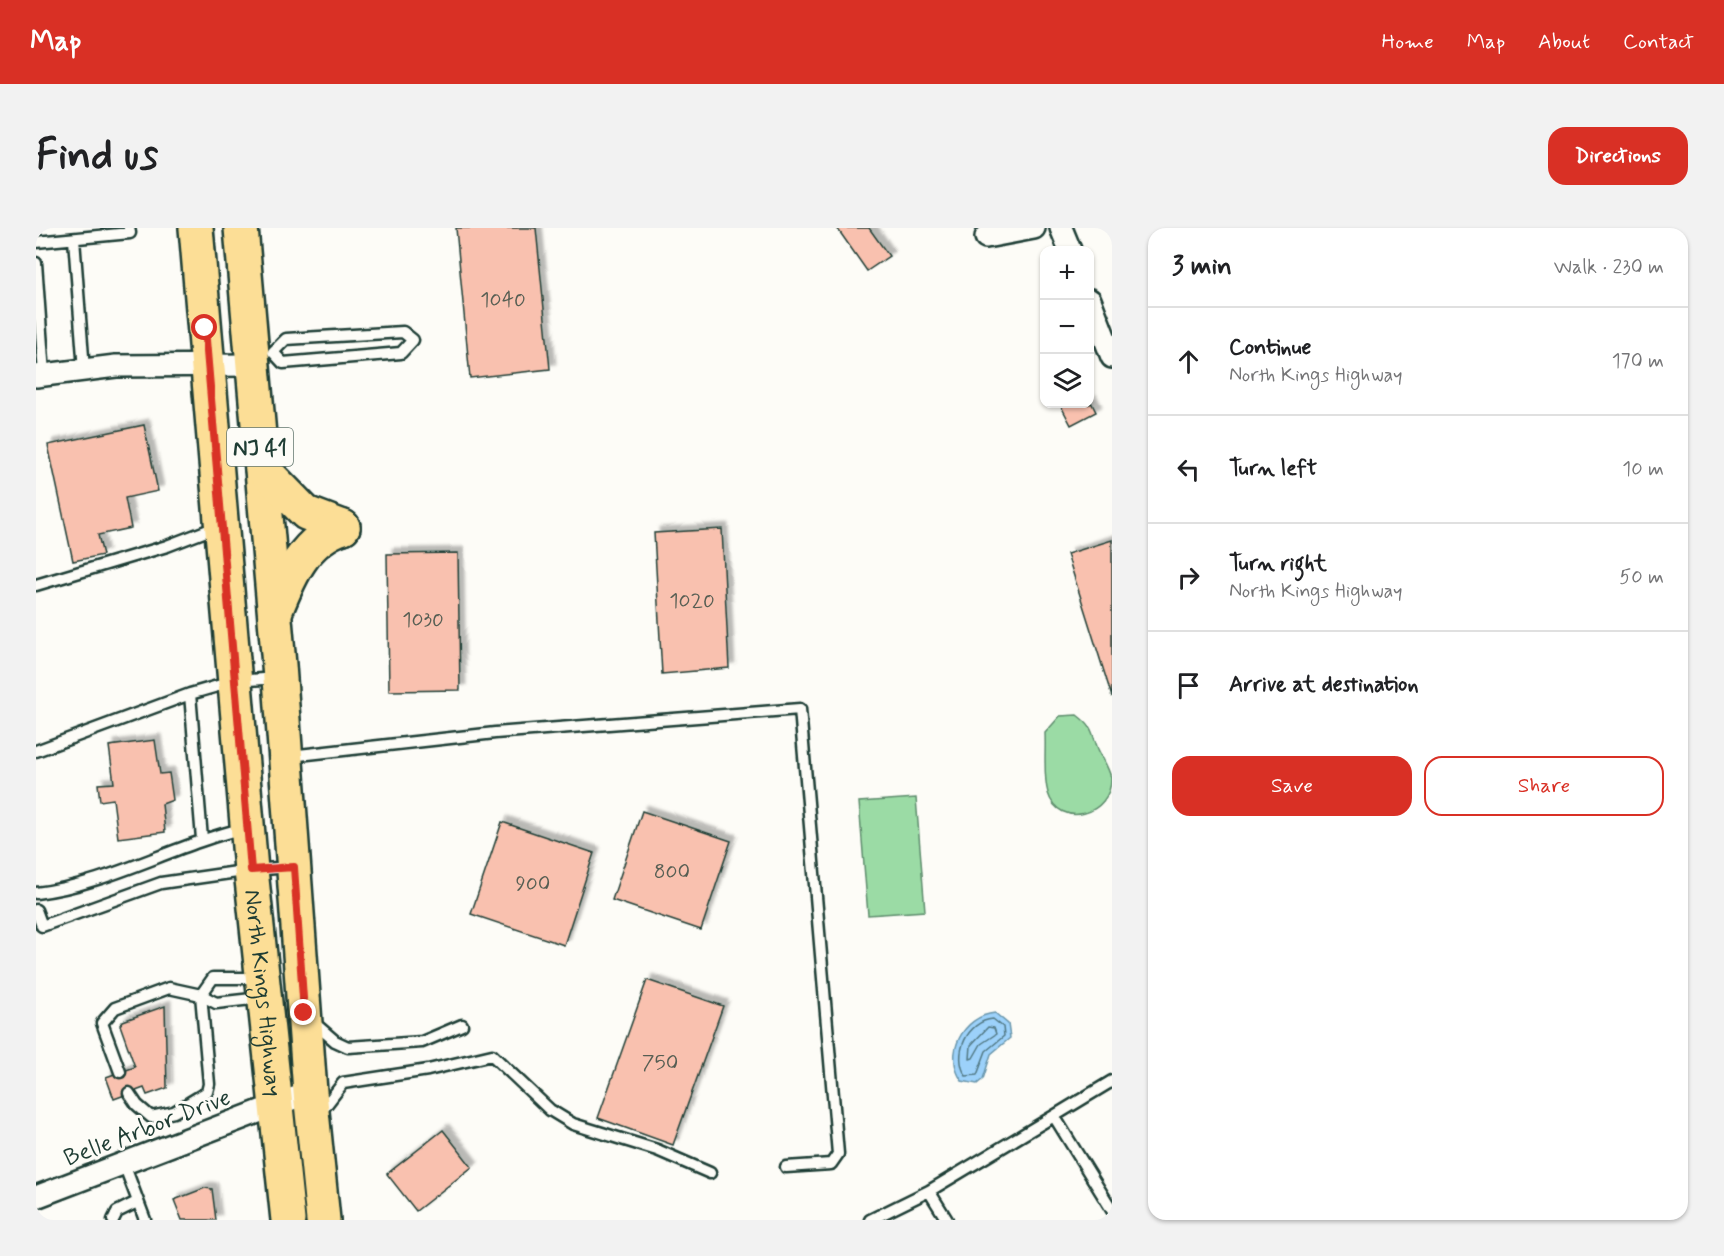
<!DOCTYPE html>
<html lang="en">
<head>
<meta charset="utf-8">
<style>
  :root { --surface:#fff; --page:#f2f2f2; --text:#202124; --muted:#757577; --line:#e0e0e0; --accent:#d93025 }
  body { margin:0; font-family:Mynerve,sans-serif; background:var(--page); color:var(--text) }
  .controls { position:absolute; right:18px; top:18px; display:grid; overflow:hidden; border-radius:12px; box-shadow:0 2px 4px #0004 }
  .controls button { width:54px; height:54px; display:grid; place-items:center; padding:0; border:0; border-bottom:2px solid var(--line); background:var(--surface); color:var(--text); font:30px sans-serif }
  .stop { position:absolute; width:18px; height:18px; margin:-14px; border:4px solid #d93025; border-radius:50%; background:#fff }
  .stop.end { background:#d93025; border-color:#fff; box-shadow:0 2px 6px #0008 }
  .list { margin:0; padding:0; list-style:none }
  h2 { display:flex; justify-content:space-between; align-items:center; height:78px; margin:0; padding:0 24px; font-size:26px }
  h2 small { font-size:20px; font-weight:400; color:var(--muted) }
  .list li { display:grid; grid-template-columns:39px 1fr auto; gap:18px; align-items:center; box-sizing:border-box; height:108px; padding:0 24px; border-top:2px solid var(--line) }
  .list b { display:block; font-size:22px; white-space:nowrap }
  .list p { margin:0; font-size:20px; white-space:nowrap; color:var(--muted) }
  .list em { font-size:20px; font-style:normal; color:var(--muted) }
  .actions { display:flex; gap:12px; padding:18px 24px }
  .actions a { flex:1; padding:14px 0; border:2px solid var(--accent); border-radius:18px; text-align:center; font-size:21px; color:var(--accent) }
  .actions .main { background:var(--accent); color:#fff }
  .icon { flex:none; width:33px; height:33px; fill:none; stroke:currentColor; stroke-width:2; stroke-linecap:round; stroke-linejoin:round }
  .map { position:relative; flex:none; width:1076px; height:992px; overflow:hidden; border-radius:18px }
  header { display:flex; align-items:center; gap:36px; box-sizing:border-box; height:84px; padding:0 30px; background:var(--accent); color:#fff }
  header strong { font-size:28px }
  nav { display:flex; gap:33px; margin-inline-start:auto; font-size:21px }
  .intro { display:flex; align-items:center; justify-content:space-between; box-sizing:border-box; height:144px; padding:0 36px }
  h1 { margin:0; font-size:42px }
  .button { padding:15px 27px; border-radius:18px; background:var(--accent); color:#fff; font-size:21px; font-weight:700 }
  main { display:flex; gap:36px; padding:0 36px }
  aside { flex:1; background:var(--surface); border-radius:18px; box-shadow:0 2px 4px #0004 }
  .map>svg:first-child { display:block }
  .green { fill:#9bdba5; stroke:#5d8c6c; stroke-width:1.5 }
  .water { fill:#9cd1fa; stroke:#6a96ab; stroke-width:1.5 }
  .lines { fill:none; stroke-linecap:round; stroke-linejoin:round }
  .shore { stroke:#517883; stroke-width:1.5 }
  .building { fill:#f9c1af; stroke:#1f3d34; stroke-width:1.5; filter:url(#shadow) }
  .lane-casing { stroke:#1f3d34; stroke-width:15 }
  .street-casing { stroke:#1f3d34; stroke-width:26 }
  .primary-casing { stroke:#1f3d34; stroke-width:38 }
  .lane { stroke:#fdfcf7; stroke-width:10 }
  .street { stroke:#fdfcf7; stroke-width:21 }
  .primary { stroke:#fcde96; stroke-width:33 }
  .route { stroke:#d93025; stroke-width:8 }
  .labels { text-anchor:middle; stroke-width:6; stroke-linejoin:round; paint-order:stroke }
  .number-label { font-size:21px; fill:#565e53 }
  .shield { fill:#fdfcf7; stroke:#62766e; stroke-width:1.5 }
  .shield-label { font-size:22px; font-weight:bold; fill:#1f3d34 }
  .street-label { font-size:24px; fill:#1f3d34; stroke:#fdfcf7 }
</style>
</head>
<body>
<header>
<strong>Map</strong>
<nav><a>Home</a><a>Map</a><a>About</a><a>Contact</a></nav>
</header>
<div class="intro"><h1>Find us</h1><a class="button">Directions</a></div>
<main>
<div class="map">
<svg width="1076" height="992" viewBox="0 0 1076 992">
  <defs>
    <filter id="shadow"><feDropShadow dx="5.5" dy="-5.5" stdDeviation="1.5" flood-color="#0004"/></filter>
  </defs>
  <rect width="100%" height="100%" fill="#fdfcf7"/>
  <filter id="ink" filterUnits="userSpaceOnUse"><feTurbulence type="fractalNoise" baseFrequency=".0167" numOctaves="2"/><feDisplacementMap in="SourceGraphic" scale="12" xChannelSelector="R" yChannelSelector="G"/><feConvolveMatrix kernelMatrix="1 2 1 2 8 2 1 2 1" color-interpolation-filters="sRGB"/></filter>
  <g filter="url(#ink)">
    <!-- green -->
    <path class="green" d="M1041,487C1058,500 1055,503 1062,521C1066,530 1073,540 1075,550C1076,587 1023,602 1012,565C1007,548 1010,524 1009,505L1024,488Z
      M880,570L889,683L832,687L823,574Z"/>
    <!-- water -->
    <path class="water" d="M959,785L972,796L974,810L955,826L947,851L941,856L926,853C907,826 927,788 959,785Z"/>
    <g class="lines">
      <!-- shore -->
      <path class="shore" d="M957,791L967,799L968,808L950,823L941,847L930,848C916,827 931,793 957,791Z
        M952,799L958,800L960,806L945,816L937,830L934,831L935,817Z"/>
    </g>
    <!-- building -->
    <path class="building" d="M420,0H500L514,141L434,150Z
      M801,0H833L853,28L831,43Z
      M1054,172L1060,184L1035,197L1024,176H1054Z
      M108,197L122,263L89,270L95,300L62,307L67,327L37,333L12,217Z
      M686,301L693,440L626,446L618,305Z
      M1076,312V469L1031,326Z
      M422,325L424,462L353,463L351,326Z
      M119,512L124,546L133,545L137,572L126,576L129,604L82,610L77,571L64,573L62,556L78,555L73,518Z
      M606,583L695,613L665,702L576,672Z
      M466,594L558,625L528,717L435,686Z
      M611,752L687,778L637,917L562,890Z
      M129,778L131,860L111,867L108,860L78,871L70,849L99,839L84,797L87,793Z
      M407,902L436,939L380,983L351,946Z
      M169,960L176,961L180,992H146L138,972Z"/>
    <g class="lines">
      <!-- lane casing -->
      <g class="lane-casing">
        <path id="lane" d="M38,11L48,142
          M0,14L94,5L93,0
          M0,35L8,146
          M367,104L377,112L365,125L247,135L237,124L250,111Z
          M0,357L131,318L183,298
          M154,466L166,611
          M0,523L154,466L199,453L241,450
          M254,528L459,505L764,481L802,926L795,936L750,939
          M0,665C74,656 137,617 209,600
          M0,682L6,698L125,655L215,642L255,639
          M277,794L299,813L312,819L386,814L426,797
          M84,844L66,795L79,780L133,760L165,767L180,775L225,770
          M1076,853L1018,888L1076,982
          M93,865L101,877L115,889L138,884L171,864L173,856L165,767L177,750H223
          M284,885L307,855L392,842L456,827L514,882L537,896L621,922L674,945
          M88,936L109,992
          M893,963L911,992
          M77,992L81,984L101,974
          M834,992L893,963L1018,888"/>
      </g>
      <!-- street casing -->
      <g class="street-casing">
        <path id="street" d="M1025,0L1034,22
          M950,9L998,0
          M1054,72L1076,129
          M0,148L80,138L217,137
          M0,969L274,864"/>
      </g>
      <!-- primary casing -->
      <g class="primary-casing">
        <g id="primary">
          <path id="s1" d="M160,0L215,642L252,992"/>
          <path d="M205,0L243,437L274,864L287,992"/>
          <path d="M226,240L270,285L307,299"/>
          <path d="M240,382C254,347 269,311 307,299"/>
        </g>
      </g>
      <!-- lane -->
      <use href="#lane" class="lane"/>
      <!-- street -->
      <use href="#street" class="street"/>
      <!-- primary -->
      <use href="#primary" class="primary"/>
    </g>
  </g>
  <g class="lines" filter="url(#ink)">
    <!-- route -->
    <path class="route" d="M169,100L215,642L258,639L268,785"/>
  </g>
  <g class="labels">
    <!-- number labels -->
    <g class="number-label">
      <text x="467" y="78">1040</text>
      <text x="656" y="379">1020</text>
      <text x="387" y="398">1030</text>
      <text x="636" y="650">800</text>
      <text x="497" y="662">900</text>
      <text x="624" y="841">750</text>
    </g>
    <!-- shield labels -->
    <rect class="shield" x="191" y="200" width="66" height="38" rx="4.5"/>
    <g class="shield-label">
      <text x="224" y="227">NJ 41</text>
    </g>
    <!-- street labels -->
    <g class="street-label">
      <text dy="8" stroke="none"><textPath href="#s1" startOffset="768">North Kings Highway</textPath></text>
      <text transform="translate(111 899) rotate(-21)" y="8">Belle Arbor Drive</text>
    </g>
  </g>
</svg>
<div class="controls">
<button>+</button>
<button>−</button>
<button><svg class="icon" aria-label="layers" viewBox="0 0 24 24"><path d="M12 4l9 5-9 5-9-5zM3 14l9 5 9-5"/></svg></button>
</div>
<div class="stop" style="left:169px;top:100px"></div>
<div class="stop end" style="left:268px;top:785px"></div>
</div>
<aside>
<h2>3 min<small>Walk · 230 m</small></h2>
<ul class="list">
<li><svg class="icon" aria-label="ahead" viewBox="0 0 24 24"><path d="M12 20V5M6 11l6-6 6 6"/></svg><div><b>Continue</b><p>North Kings Highway</p></div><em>170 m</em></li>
<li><svg class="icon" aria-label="left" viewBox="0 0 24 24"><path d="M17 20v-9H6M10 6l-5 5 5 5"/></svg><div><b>Turn left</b></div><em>10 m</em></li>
<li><svg class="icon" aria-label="right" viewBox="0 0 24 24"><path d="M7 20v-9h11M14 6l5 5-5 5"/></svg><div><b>Turn right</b><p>North Kings Highway</p></div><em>50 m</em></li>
<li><svg class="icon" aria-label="arrive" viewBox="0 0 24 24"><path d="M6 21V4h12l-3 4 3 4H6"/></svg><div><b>Arrive at destination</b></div></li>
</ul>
<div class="actions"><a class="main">Save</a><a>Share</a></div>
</aside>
</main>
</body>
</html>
